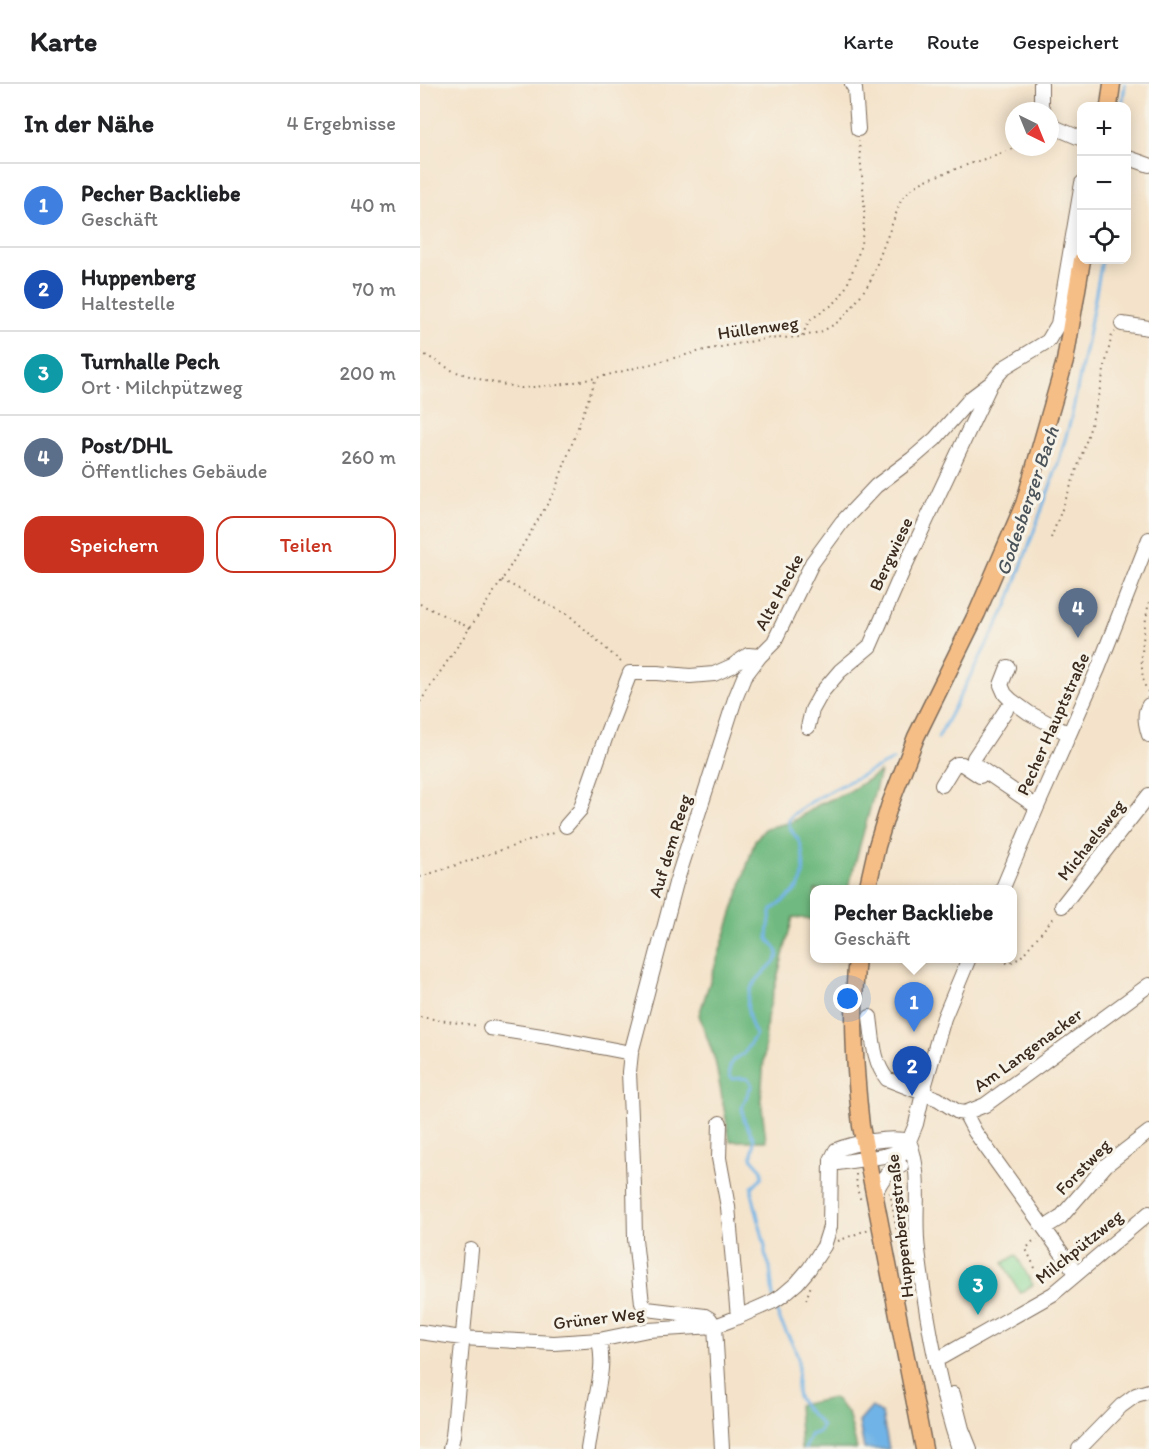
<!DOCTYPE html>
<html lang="de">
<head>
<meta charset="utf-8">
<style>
  :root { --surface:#fff; --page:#f6f6f6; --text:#202124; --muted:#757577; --line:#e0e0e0; --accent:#c8321e }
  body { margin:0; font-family:Itim,sans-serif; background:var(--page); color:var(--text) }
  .controls { position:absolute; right:18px; top:18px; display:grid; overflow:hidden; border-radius:12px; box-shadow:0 3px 15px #0003 }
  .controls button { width:54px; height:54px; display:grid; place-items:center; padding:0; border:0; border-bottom:2px solid var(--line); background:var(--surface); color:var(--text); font:30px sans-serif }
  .compass { position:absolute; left:585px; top:18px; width:54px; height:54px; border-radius:50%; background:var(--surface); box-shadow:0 3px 15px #0003; rotate:137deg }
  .you { position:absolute; left:428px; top:915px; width:21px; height:21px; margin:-15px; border:4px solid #fff; border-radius:50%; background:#1a73e8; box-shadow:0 0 0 9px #1a73e833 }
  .badge { display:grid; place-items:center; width:39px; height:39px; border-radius:50%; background:var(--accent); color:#fff; font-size:20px; font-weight:700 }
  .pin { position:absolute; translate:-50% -50px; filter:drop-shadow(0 2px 3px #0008) }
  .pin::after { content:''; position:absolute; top:32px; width:21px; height:18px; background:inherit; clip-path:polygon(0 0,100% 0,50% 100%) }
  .popup { position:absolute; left:390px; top:801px; width:207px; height:78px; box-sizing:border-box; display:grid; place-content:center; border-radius:12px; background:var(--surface); filter:drop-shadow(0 2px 4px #0005); font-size:20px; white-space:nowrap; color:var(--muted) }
  .popup b { font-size:22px; color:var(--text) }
  .popup::after { content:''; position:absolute; left:50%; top:100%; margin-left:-12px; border:12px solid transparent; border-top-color:var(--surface) }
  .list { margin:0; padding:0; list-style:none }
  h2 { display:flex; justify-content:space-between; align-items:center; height:78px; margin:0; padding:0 24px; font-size:26px }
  h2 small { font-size:20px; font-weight:400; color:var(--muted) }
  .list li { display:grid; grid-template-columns:39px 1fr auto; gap:18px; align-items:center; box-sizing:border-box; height:84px; padding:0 24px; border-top:2px solid var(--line) }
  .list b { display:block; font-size:22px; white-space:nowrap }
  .list p { margin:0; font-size:20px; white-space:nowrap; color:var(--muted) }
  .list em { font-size:20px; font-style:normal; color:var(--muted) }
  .actions { display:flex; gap:12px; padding:18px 24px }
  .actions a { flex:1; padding:14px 0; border:2px solid var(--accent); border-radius:18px; text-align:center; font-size:21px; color:var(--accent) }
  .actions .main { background:var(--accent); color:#fff }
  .icon { flex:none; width:33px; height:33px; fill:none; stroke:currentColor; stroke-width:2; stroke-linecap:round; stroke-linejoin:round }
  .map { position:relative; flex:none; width:729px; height:1365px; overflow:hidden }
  header { display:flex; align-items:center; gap:36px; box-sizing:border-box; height:84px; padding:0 30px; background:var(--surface); border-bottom:2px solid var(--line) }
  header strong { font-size:28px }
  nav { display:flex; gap:33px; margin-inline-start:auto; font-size:21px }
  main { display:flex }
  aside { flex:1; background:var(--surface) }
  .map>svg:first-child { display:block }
  .green { fill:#8ad997; stroke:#62825a; stroke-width:1.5 }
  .forest { fill:#6fb980; stroke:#55724f; stroke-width:1.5 }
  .water { fill:#70b3e6; stroke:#566e82; stroke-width:1.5 }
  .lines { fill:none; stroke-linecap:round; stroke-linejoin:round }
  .stream { stroke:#70b3e6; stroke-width:3 }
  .minor-casing { stroke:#7c6b5a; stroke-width:16 }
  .major-casing { stroke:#7c6b5a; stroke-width:19 }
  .path { stroke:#7c6b5a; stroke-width:2; stroke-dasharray:1.5 4.5; stroke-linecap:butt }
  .minor { stroke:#fff; stroke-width:14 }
  .major { stroke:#f6be87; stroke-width:16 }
  .labels { text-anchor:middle; stroke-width:6; stroke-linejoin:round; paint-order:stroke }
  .street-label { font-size:18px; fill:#3b2a1e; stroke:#f7f3e8 }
  .water-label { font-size:20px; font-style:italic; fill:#4b535a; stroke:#f7f3e8 }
</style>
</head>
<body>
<header>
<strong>Karte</strong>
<nav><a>Karte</a><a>Route</a><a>Gespeichert</a></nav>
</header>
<main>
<aside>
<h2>In der Nähe<small>4 Ergebnisse</small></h2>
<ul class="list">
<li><span class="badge" style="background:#3f7fe0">1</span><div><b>Pecher Backliebe</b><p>Geschäft</p></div><em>40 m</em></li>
<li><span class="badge" style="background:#1a4fb4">2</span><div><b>Huppenberg</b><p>Haltestelle</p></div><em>70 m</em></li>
<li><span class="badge" style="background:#0f9aa8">3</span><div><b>Turnhalle Pech</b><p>Ort · Milchpützweg</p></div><em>200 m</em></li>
<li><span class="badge" style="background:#5c6f8a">4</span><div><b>Post/DHL</b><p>Öffentliches Gebäude</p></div><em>260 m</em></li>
</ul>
<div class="actions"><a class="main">Speichern</a><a>Teilen</a></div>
</aside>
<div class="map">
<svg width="729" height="1365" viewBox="0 0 729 1365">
  <rect width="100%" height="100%" fill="#f7f3e8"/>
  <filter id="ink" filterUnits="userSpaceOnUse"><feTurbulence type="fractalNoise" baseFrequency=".0167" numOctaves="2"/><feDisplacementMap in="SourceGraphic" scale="12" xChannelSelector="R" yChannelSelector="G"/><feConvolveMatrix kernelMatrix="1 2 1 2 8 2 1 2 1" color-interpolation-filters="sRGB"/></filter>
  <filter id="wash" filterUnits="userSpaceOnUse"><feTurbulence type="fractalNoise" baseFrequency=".008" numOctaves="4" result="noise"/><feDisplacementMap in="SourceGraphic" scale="24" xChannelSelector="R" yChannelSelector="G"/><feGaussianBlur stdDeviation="1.35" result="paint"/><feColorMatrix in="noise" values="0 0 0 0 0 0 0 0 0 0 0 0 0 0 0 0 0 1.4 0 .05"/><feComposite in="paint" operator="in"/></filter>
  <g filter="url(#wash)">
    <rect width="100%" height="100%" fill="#f4e3ca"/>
    <!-- green -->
    <path class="green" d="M596,1171L613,1201L600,1209L583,1179Z"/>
    <!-- forest -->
    <path class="forest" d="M460,688L428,805L395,806V836L373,833L347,933L341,1015L346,1057H310L295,976L279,931L318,811L335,756L346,744L372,738L398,721L430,707Z
      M413,1314L428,1329L437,1365H381L378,1321Z"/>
    <!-- water -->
    <path class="water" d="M452,1323L462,1330L469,1365H444L439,1338Z"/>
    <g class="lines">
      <!-- stream -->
      <path class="stream" d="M702,22L705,0
        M518,654L587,522L638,380L651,335L668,252L682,176
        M353,1213L350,1183L345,1170V1162L332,1109V1103L342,1093V1086L333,1076L332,1072L334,1055L324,1036L322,1024L329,1006L332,1002C330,992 321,994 313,995L310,992C308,980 312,974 324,970C327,963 333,956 336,950C332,944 331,939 329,932C323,907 334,899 350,882C353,879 357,876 358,871C358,864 352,860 348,855C348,849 350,831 352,826C373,809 387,804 383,774C382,768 382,762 379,757C375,751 367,743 369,736C372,723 457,684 473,676
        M355,1222C359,1240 371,1253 377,1270C381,1283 374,1298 378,1313C382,1325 396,1332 402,1342L399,1348L390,1351L385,1365"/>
    </g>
  </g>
  <g filter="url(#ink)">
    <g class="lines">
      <!-- minor casing -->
      <g class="minor-casing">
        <path id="minor" d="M432,0L435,5L438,45
          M621,0V23L624,27
          M630,37L634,43L662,55
          M706,73L729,81
          M702,240L729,244
          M588,583L581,601L585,610L591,616L609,629L649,650
          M729,621C723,630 726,641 729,651
          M586,626L554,674V678L557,682L617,723
          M388,643L392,626L402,608L420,587L450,562L484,484L570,301
          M522,701L533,683L537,680H542L560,692
          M146,742L160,726L188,646L210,589H237L270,592L294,590L312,582L328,571L340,572
          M582,806L617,723L678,585L729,455
          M642,822L729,711
          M450,933C453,954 453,978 467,995L518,1015L538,1028L545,1029L565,1021L729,901
          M70,944L128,953L211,969
          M545,1029L555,1048L624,1144L640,1134L686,1081L729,1048
          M300,1039L299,1074L308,1123L318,1233
          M489,1057C503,1091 493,1131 498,1166C506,1233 518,1301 539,1365
          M411,1080L464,1072L475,1069L483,1062
          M473,1084L489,1057L496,1040L505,1000L524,934L549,874
          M454,1112C459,1100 467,1084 481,1082
          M624,1144L656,1189
          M295,1242L290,1235L285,1232L227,1225L222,1219L215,1155L214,1101L209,988L211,969L256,799L315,615L324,593L340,572L354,558L392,479L422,438L456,402L492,375L515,355L551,314L571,299L585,283L628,257L638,240L662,99
          M295,1242L302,1365
          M0,1248L42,1254L134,1259L179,1256L228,1246L295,1242L311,1236L354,1217L363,1211L377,1199L389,1185L404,1162L410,1143L411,1076L416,1066C434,1059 470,1052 489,1057
          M516,1274L522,1273L633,1210L729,1129
          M533,1310L542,1345L550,1365
          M30,1365L33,1352L40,1281L51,1166
          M168,1365C170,1352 172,1339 174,1327C178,1300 185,1283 179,1256
          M659,1365L701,1322L716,1311L729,1307"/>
      </g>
      <!-- major casing -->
      <g class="major-casing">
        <path id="major" d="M689,22L692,0
          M447,806L457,762L469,723L496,653L557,529L604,420L645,277L662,176
          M437,874C431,930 435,986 441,1042L504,1365"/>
      </g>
      <!-- path -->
      <path class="path" d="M382,252C384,248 386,243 388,239C395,230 412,224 420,213C425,206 429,197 432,188C452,139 442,107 439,57
        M0,268L33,287L66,297L101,304L139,301L176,294L285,266L344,255L381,253L403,247L418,238L431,225L450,198L482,114L492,104L506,96L541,83L599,63
        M631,454C645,417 660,380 671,341C679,311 685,281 692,251L695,248
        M82,496L150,532L202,579
        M729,518C725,539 715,593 729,609
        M0,520L50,544
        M0,618L82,496L134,409L176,294
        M0,793L136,748
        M582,874L588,880L600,874L635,832
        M0,933L59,942
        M436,1090L437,1105L441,1117
        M470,1108L477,1149
        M418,1157L449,1145
        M615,1184L606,1165L612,1158L617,1155
        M386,1216L391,1201"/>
      <!-- minor -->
      <use href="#minor" class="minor"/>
      <!-- major -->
      <use href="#major" class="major"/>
    </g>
  </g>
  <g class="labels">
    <!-- street labels -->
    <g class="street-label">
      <text transform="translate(338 244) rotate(-8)" y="6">Hüllenweg</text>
      <text transform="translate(471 470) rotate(-65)" y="6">Bergwiese</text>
      <text transform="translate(359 508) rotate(-62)" y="6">Alte Hecke</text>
      <text transform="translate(633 640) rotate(-66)" y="6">Pecher Hauptstraße</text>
      <text transform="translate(671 756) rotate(-52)" y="6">Michaelsweg</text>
      <text transform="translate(250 762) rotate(-73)" y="6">Auf dem Reeg</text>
      <text transform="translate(608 966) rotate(-36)" y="6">Am Langenacker</text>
      <text transform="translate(663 1083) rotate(-46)" y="6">Forstweg</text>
      <text transform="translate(480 1142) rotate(-96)" y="6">Huppenbergstraße</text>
      <text transform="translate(659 1163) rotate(-39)" y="6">Milchpützweg</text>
      <text transform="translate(179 1234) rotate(-7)" y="6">Grüner Weg</text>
    </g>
    <!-- water labels -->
    <g class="water-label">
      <text transform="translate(607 417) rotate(-71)" y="7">Godesberger Bach</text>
    </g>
  </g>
</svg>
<div class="controls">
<button>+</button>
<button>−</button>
<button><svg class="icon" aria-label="locate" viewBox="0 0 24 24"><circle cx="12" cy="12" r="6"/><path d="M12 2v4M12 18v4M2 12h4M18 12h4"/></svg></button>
</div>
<svg class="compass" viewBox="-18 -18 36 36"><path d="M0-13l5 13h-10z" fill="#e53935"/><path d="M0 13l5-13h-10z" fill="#757577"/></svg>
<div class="you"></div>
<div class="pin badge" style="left:494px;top:948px;background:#3f7fe0">1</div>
<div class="popup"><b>Pecher Backliebe</b>Geschäft</div>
<div class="pin badge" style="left:492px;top:1012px;background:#1a4fb4">2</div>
<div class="pin badge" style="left:558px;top:1231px;background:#0f9aa8">3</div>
<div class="pin badge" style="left:658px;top:554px;background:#5c6f8a">4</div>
</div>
</main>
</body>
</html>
